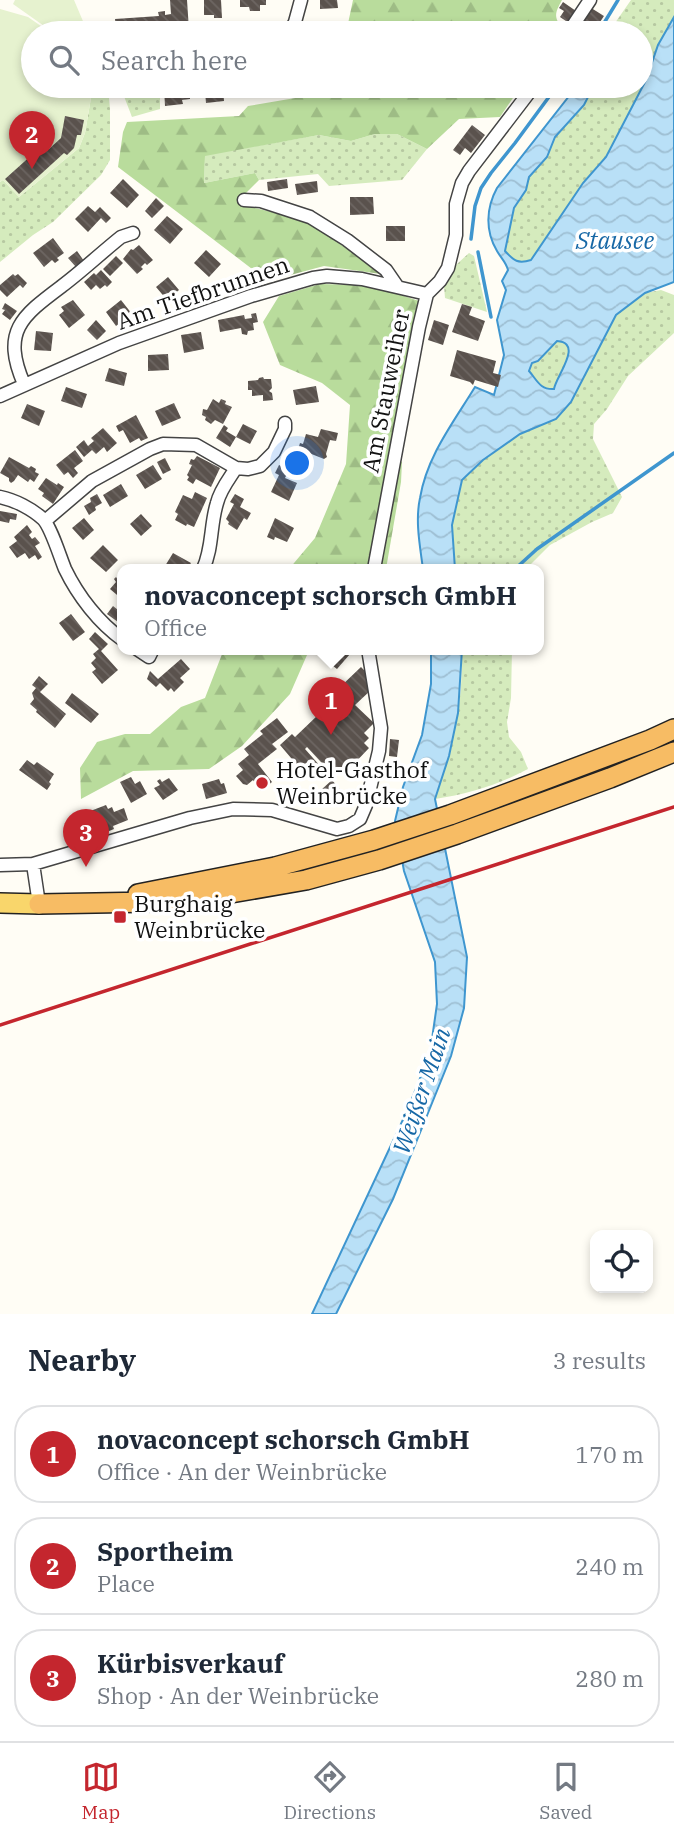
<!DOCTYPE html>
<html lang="en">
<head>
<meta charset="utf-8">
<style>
  :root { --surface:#fff; --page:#f2f2f3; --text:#1f2937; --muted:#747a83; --line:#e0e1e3; --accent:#c4262e }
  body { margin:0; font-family:"IBM Plex Serif",serif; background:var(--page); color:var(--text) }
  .controls { position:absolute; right:21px; bottom:21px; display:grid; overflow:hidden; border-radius:14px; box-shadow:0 4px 10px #0003 }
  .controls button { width:63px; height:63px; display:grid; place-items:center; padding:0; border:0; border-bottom:2px solid var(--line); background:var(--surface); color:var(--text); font:35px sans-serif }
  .you { position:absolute; left:298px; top:464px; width:24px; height:24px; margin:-18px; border:5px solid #fff; border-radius:50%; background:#1a73e8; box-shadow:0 0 0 10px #1a73e833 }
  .badge { display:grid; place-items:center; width:46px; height:46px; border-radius:50%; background:var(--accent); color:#fff; font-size:23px; font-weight:700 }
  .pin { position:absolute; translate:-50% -58px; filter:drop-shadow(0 2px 4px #0008) }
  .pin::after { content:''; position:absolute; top:37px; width:24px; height:21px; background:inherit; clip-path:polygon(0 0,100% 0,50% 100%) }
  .popup { position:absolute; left:117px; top:564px; width:427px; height:91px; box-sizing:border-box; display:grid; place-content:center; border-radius:14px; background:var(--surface); filter:drop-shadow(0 2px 5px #0005); font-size:23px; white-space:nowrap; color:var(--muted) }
  .popup b { font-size:26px; color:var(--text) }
  .popup::after { content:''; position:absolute; left:50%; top:100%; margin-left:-14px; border:14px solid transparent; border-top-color:var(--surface) }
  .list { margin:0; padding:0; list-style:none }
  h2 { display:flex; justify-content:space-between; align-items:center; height:91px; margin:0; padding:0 28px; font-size:30px }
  h2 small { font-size:23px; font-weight:400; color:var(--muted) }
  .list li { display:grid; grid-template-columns:46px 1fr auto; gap:21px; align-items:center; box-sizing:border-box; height:98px; margin:0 14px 14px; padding:0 14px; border:2px solid var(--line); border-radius:28px }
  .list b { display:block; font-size:26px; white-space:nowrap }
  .list p { margin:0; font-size:23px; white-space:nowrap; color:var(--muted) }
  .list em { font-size:23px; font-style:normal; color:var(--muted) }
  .icon { flex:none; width:38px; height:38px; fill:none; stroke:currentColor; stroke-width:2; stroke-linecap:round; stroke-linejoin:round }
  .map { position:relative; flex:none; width:674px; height:1314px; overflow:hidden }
  .search { position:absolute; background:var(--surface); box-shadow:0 4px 10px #0003; left:21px; right:21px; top:21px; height:77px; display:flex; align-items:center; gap:18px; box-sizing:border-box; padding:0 24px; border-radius:38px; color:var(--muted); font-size:26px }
  .sheet { height:427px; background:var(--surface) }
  nav { display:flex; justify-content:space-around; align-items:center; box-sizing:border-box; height:98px; border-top:2px solid var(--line); background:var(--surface); font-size:19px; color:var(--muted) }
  nav a { display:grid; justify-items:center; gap:4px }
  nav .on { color:var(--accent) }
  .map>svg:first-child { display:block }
  .grass { fill:url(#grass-dots) }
  .forest { fill:url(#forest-firs) }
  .pitch { fill:#e6f2cf }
  .water { fill:url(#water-waves); stroke:#3f96cf; stroke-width:2; fill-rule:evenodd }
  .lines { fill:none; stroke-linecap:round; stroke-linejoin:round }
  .stream { stroke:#3f96cf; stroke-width:3.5 }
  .building { fill:url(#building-back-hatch) }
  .minor-casing { stroke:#444; stroke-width:15 }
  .primary-casing { stroke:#222; stroke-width:22 }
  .trunk-casing { stroke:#222; stroke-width:22 }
  .minor { stroke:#fff; stroke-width:12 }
  .primary { stroke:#f9d66b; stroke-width:19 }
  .trunk { stroke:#f7bc64; stroke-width:19 }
  .rail { stroke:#c4262e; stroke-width:3.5 }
  .poi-dot { fill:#c4262e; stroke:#fff; stroke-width:2.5 }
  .labels { text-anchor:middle; stroke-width:7; stroke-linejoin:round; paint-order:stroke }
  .street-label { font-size:23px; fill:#111; stroke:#fff }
  .poi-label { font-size:23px; fill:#111; stroke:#fff; text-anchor:start }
  .water-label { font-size:24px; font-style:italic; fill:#1768a6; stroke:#fff }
</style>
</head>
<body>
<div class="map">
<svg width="674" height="1314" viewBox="0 0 674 1314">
  <defs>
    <pattern id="grass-dots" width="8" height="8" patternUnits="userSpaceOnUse" patternTransform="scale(1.75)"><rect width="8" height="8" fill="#d5ebbd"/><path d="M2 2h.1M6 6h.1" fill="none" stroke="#b6c8a1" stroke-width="1.8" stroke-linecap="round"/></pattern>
    <pattern id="forest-firs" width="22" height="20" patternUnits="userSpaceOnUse" patternTransform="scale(1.75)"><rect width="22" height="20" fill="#b9dc9c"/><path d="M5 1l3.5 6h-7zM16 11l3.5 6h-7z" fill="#9ebc85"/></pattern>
    <pattern id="water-waves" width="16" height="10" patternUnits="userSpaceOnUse" patternTransform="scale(1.75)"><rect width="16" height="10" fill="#b9e0f7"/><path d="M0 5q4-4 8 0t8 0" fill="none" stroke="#9ebfd3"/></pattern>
    <pattern id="building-back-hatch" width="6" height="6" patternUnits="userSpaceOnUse" patternTransform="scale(1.75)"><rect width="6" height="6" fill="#5a524d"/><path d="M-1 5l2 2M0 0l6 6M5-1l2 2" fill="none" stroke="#6d6662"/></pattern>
  </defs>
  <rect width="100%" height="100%" fill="#fffdf5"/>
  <!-- grass -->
  <path class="grass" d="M631,0H674V17L658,45L646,80L606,157L583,183L531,260C518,264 514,261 505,251L514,210L526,190L529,177L547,157L555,137L584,105L590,93L606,91L611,86H641V33H608Z
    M93,86H108L110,109V160L101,175L53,222L33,235L0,262V182L3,180L19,197L79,148L85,133Z
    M120,86H160V109L132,117Z
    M375,134H397L427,149L402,180L329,186L318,174L259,180L255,173L204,183L205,155L319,135L351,141Z
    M469,253L474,256L487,312L445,298L444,286L457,264Z
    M661,290L674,295V333L628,376L607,409L594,424L593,439L622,497L613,513L592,522L550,545L526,569H455L452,525L462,480L483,460L520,434L556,419L571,402L616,315L645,293Z
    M557,341C584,344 556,376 554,389C540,390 538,380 529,371L532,363Z
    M461,649H512L511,698L507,722L509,737L521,752L528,769C498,785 469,794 435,799C451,751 465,701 461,649Z"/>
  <!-- forest -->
  <path class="forest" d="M353,0H562C555,13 553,17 563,29L560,33H346Z
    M307,86H354L360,97L373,88L372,86H521L500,117L459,119L427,149L397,134H375L351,141L319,135L205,156L204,183L255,173L259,180L239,200L242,205L309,221L381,274L324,266L268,281L118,167L123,132L127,122L239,116L248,106L307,96Z
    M320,284L360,285L386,290L422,302L388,454L402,462L401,482L386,569H289L315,538L346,464L350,405L322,383L280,365L263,322L279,296Z
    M224,649H312L307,655L290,694L242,746L209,769L133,771L81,799L80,768L97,742L125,734H150L181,707L205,698Z"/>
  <!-- pitch -->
  <path class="pitch" d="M15,0H74L88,33H54L13,4Z
    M0,9L28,17L51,33H33V86H93L85,133L79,148L19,197L3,180L0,182Z"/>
  <!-- water -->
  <path class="water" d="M674,17V282L645,293L616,315L571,402L556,419L520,434L483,460L462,480L452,525L455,569H423C420,546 415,521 420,498C427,456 453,423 475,387L494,395L504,355L497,320L506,290L502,281L508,270C506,262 501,258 497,251C485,231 486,208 497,188L577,86H611L606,91L590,93L584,105L555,137L547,157L529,177L526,190L514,208L505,251C514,261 518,264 531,260L583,183L606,157L646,80L658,45ZM557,341C584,343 556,376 554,389C540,390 537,380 529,371L532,363L538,361Z
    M431,649H462L458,713L449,756L435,799L467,957L464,1008L451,1056L426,1118L393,1199L336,1314H312L407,1111L430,1053L437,1004L435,962L404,871L395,821L403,787L422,735L431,684Z"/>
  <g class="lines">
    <!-- stream -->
    <path class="stream" d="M598,33L618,0
      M471,239L475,206L481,188L491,173L515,143L557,86
      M478,252L491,317
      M515,569L537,549L674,453"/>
  </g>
  <!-- building -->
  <path class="building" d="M170,0H187L189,30L180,31V33H116L115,19L159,16L158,12L165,11V15L171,14Z
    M204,0H221L222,18H214V15H204Z
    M240,0H266V5H260V11H250L249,7H240Z
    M320,0H337L338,8L320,9Z
    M563,2L576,11L569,23L560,17L564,11L559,8Z
    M588,6L604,16L594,31L587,27L584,32L579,28L582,23L579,20Z
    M189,86H223L224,101L206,103L205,92L190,94V99L182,100L183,104L165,106L164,88L181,87L182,90H189Z
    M245,86H264V93L245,95Z
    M65,116L84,120L81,135H77L74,148L67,155L64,153L19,194L5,179L44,144L49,149L61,138Z
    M472,125L485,135L471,153L465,148L460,155L453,150Z
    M123,179L139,195L127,208L110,193Z
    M287,179L288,188L268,191L267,182Z
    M317,181L318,192L297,195L295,184Z
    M350,197H373L374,214L350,215Z
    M156,198L164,206L152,218L145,211Z
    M88,206L95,212L100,207L111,218L106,223L101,218L88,232L75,219Z
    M167,216L183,229L170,244L154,230Z
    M386,226H405V241H386Z
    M53,238L64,253L57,258L59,260L55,263L52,260L44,267L33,253Z
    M139,245L153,260L147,265L145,263L141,267L143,269L137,274L123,259L131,249L133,250Z
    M206,250L221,264L209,277L194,263Z
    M77,251L84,261L76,267L68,258Z
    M116,256L123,263L110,276L103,269Z
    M101,270L112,282L107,287L105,285L100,289L96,285L91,290L84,282L94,273L96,275Z
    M13,274L15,276L18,274L27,283L23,288L20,285L7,297L0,290V285Z
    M168,277L179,290L167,300L156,287Z
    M73,300L85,315L69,328L59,315L64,311L61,307Z
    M121,300L132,314L116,326L106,312Z
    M5,303L17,311L10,320L2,314L5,310L2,309Z
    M462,304L472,307L469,315L485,321L478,341L452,332Z
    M256,313L258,322L253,323L254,330L248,331L247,335L242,334L241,328L220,332L218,320L244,315L245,319L252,318L251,314Z
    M96,320L106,331L97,340L87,330Z
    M434,320L449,325L443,345L428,340Z
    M36,331L53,333L51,351L34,350Z
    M201,332L204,349L184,353L181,335Z
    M457,350L496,361L493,373L501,375L498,387L475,380L473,385L470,382L450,376Z
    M168,354L169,370L148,371V355Z
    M109,368L127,373L124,386L105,381Z
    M263,377L264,379H271L272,388L269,391L272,393L273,400L263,401V395L252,396V390H248V381L258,380L259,378Z
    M316,386L319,402L296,405L293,390Z
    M66,387L87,394L82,408L61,401Z
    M213,399L219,403L221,399L226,401L225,404L232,407L223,424L215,420L211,424L205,420L206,417L202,415L203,409L207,410Z
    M174,403L181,418L162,426L155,411Z
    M27,404L45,411L39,426L21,418Z
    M136,415L148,438L141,441L139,438L130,443L123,430L119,432L116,426Z
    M243,424L257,431L250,444L236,437Z
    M224,425L228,428L226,431L236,437L230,447L216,438Z
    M103,428L117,443L107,452L104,447L96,454L92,450L84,457L76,447L84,440L88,446L94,441L91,438Z
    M321,429L338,433L336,441L330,440L326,454L327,457L324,459L309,453L307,460L296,456L300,443L303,444L306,434L318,437Z
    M75,450L83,461L74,468L78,473L73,478L68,472L64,475L56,465Z
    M197,456L220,468L211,487L196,479L193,484L187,480L189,477L187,475L192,465L189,464L191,459L194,460Z
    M9,457L29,468L31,466L36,469L35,472L39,474L34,482L30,479L28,482L18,475L14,481L11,483L9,481V478L0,473Z
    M165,458L171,470L163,474L157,462Z
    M153,465L162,479L145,489L136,475Z
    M279,465L289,470L285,478L297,483L289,501L271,492L279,475L275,473Z
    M46,478L57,485L58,483L64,487L53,504L42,496L44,493L38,489Z
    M121,484L128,496L110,507L103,495Z
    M195,492L207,498L194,527L187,524L186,526L175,520L178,514L175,512L183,495L192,499Z
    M97,494L102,503L95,507L96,510L89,515L84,506L91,502L90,498Z
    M235,494L244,499L240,507L251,513L247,520L244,518L237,530L228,524L229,522L226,519L234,504L230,502Z
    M0,511L17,514L16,520L10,519L9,523L0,521Z
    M141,514L152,526L141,536L130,524Z
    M84,518L94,530L83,540L72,528Z
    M275,518L294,528L287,542L275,537L274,540L267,537Z
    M27,525L32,532L29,535L32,539L35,537L40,543L35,546L42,557L38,560L35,555L29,559L25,553L17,558L9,547L17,541L14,537Z
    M103,545L118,560L106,572L90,558Z
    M173,553L191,563L187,569H168L165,566Z
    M116,577L119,581L123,577V600L110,589L116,582L114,579Z
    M113,606L123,614L118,622L107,614Z
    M71,614L85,632L73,641L59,623Z
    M95,632L108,644L101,651L118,670L102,684L92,672L96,669L91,663L96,658L93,654L99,649L89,639Z
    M326,649H345L350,654L337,669L320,656Z
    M181,659L190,669L180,678L184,682L174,692L171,688L168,691L160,683L156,687L147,679L150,671L158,679Z
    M361,667L366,672L371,690L355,705L374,723L364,733L369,738L364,743L369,748L351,767L347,763L333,775L307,747L305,749L321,767L308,778L280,745L292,734L295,737L342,692L339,688Z
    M39,676L48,684L40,692L66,714L55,728L36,712L37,710L30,704L34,699L32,693L36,688L32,685Z
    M72,693L99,714L91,723L65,703Z
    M277,718L288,732L272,744L277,749L258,764L272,782L261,791L253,780L247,785L243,784L236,776L243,770L238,764L249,755L244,749L263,734L260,731Z
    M390,739L399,740L397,757L389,756Z
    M27,760L34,765L37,762L54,774L49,782L51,784L47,790L19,770Z
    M131,777L135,784L140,781L147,794L131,803L120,782Z
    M169,778L178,790L163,800L154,788L160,785L157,781L160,779L162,782Z
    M219,779L221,784L224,783L227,793L206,799L202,784Z
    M332,780L342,792L331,802L321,790Z
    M106,805L108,809L112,807L114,812L124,808L128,820L113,826L114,829L102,834L101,831L89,836L80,815Z"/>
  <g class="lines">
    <!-- minor casing -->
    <g class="minor-casing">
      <path id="minor" d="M289,33L295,22L301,0
        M568,33L590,0
        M244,200L261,201L310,217L347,240L386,270L397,286
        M24,384C1,331 22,316 62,286C82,271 101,253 121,237L133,233
        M0,396L119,343L251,296L313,278L327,276L362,279L427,294
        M0,497C15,500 32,509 43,519C51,527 60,557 65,569C78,596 99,623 123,640
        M45,521L92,481L150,449L163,444L196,445L236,468L248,469L260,466L274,452L285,429V423
        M203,569C213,548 210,525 217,503C220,490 229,479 236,468
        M374,569L419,327L427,294L440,281L448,268L456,235V204L462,183L469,171L534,86
        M137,649L149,657L153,649
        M33,864L39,904
        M0,865L33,864L190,818L233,809L272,810L337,829L349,826L360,819L366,805L379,751L381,728L368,649"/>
    </g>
    <!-- primary casing -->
    <g class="primary-casing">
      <path id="primary" d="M0,903L39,904"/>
    </g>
    <!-- trunk casing -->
    <g class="trunk-casing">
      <path id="trunk" d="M138,894L275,867L374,840L450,815L650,740L674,729
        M39,904L152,902L196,899L306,880L379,860L457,834L610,778L674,752"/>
    </g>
    <!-- minor -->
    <use href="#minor" class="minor"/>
    <!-- primary -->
    <use href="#primary" class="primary"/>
    <!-- trunk -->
    <use href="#trunk" class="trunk"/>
    <!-- rail -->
    <path class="rail" d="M0,1025L674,807"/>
  </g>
  <!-- markers -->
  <g class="poi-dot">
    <circle cx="262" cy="783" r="7"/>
    <rect x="113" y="910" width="14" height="14" rx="3.5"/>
  </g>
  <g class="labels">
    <!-- street labels -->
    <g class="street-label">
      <text transform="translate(203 293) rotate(-19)" y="8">Am Tiefbrunnen</text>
      <text transform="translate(386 391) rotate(-79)" y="8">Am Stauweiher</text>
    </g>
    <!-- poi labels -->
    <g class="poi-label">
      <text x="276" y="778">Hotel-Gasthof<tspan x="276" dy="26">Weinbrücke</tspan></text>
      <text x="134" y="912">Burghaig<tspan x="134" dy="26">Weinbrücke</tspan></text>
    </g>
    <!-- water labels -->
    <g class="water-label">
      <text x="615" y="249">Stausee</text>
      <text transform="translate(422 1091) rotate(-71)" y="8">Weißer Main</text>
    </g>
  </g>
</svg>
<div class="controls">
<button><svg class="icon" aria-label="locate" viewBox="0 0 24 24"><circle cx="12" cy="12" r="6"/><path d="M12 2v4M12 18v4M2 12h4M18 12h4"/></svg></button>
</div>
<div class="you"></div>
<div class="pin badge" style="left:331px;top:735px">1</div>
<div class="popup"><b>novaconcept schorsch GmbH</b>Office</div>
<div class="pin badge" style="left:32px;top:169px">2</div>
<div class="pin badge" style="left:86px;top:867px">3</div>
<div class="search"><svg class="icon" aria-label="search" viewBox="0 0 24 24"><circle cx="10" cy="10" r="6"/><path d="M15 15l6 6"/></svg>Search here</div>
</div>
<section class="sheet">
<h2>Nearby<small>3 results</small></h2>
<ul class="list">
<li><span class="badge">1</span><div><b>novaconcept schorsch GmbH</b><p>Office · An der Weinbrücke</p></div><em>170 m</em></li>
<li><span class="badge">2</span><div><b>Sportheim</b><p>Place</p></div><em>240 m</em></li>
<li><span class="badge">3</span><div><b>Kürbisverkauf</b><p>Shop · An der Weinbrücke</p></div><em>280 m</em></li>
</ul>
</section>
<nav>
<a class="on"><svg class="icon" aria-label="map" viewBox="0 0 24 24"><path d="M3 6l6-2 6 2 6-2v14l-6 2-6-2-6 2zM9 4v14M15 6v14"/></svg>Map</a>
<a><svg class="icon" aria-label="directions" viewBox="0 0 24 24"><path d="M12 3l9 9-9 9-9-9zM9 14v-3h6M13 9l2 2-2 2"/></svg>Directions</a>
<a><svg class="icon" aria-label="saved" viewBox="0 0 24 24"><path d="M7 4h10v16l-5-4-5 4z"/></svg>Saved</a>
</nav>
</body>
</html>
